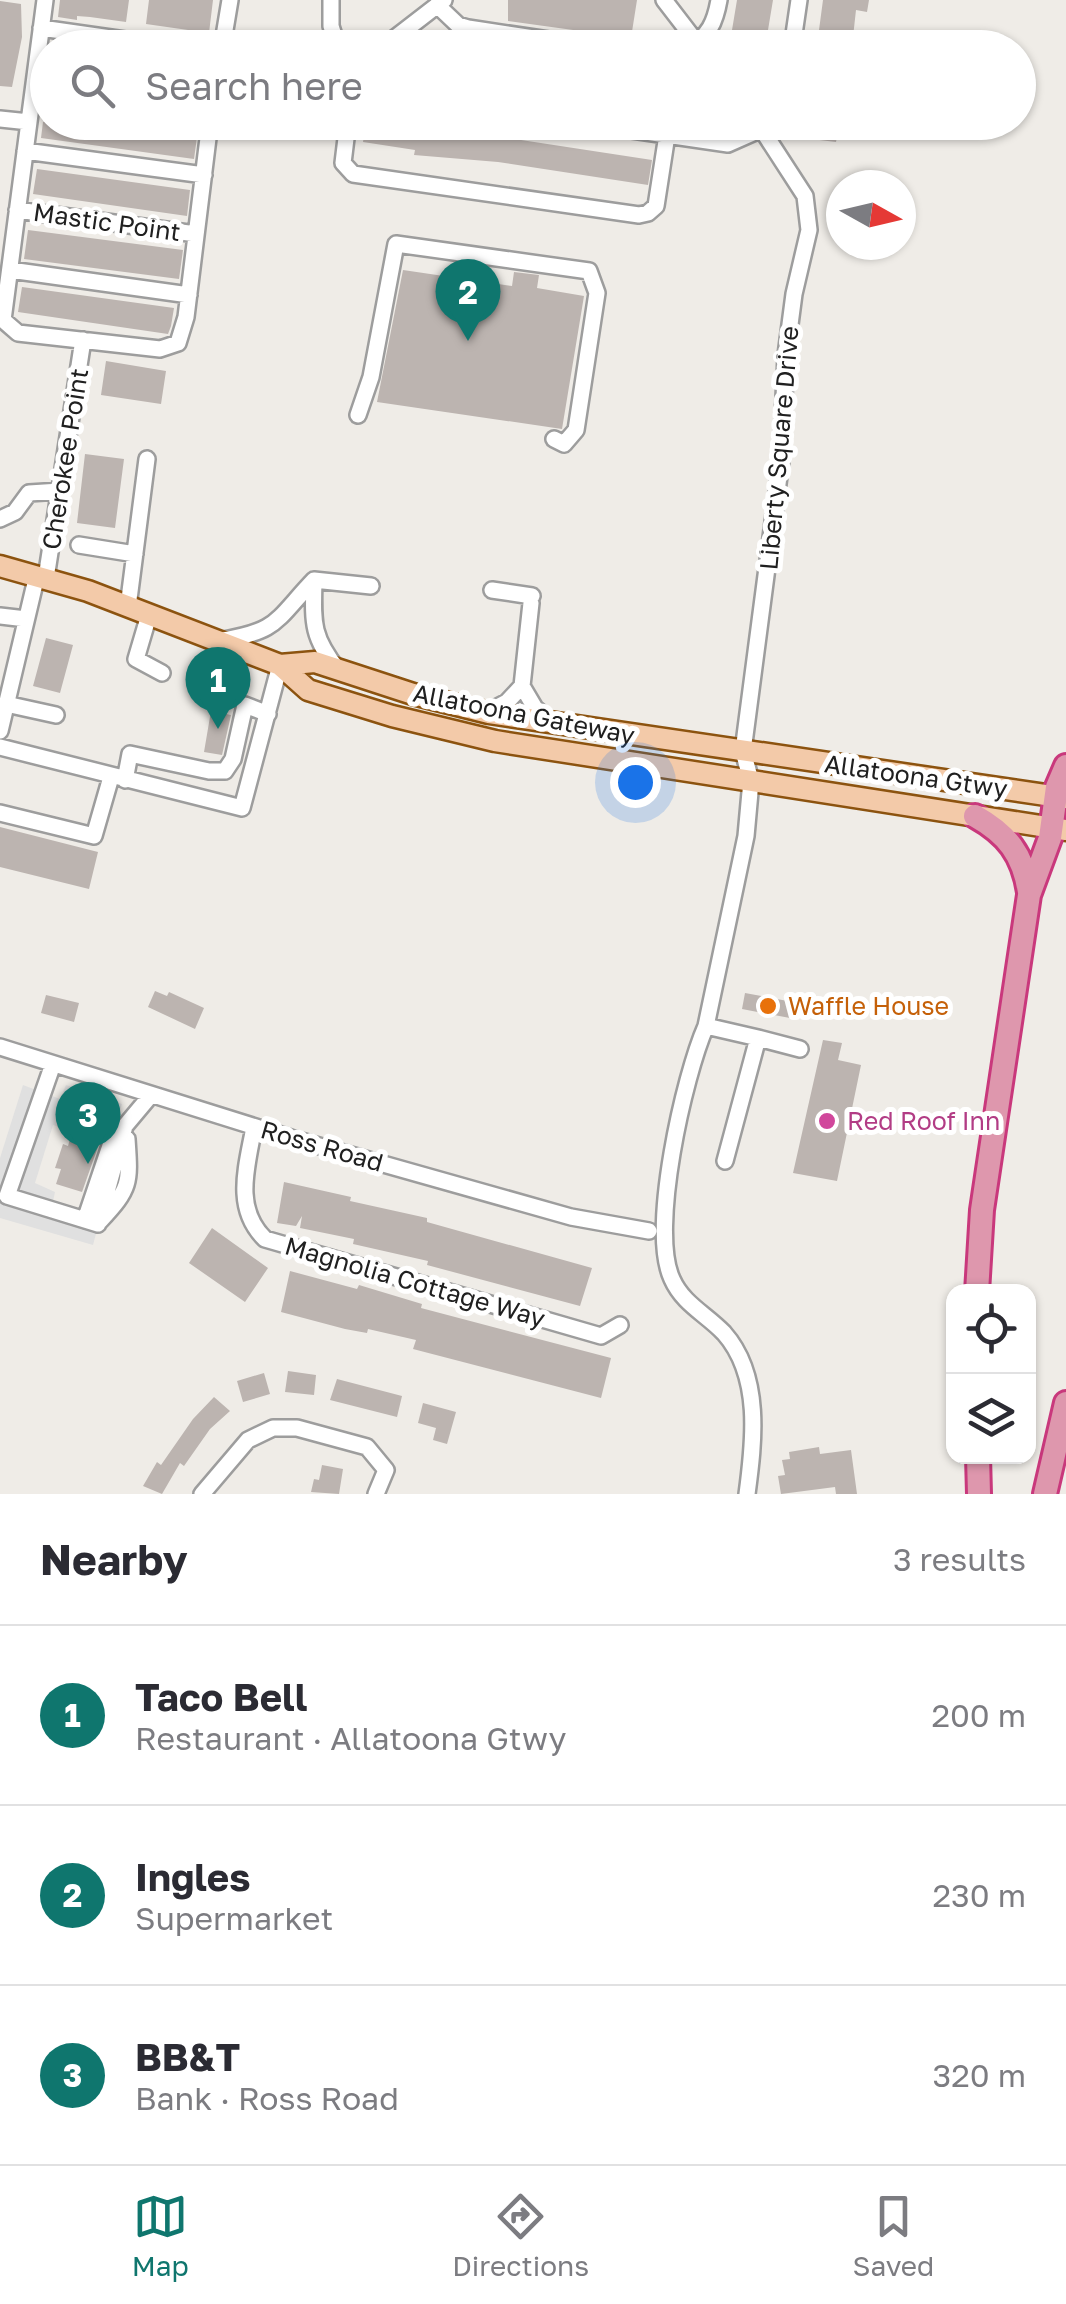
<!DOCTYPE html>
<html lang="en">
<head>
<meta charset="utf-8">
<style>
  :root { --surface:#fff; --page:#f7f7f7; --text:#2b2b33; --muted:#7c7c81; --line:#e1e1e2; --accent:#0f766e }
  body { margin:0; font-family:"Golos Text",sans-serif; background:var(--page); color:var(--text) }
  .controls { position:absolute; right:30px; bottom:30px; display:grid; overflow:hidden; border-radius:20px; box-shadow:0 2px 8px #0004 }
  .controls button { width:90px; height:90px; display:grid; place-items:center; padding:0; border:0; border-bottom:2px solid var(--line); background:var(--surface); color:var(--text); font:50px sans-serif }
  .compass { position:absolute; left:826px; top:170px; width:90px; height:90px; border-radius:50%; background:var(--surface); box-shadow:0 2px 8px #0004; rotate:98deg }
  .you { position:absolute; left:635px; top:782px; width:35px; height:35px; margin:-25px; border:8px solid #fff; border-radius:50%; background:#1a73e8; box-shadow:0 0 0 15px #1a73e833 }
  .badge { display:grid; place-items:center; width:65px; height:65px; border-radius:50%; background:var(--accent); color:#fff; font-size:32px; font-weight:700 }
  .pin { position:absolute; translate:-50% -82px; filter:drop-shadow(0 2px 5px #0008) }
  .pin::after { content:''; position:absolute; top:52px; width:35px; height:30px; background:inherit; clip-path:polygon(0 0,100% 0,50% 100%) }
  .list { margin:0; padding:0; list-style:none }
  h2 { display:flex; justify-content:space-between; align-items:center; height:130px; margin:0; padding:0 40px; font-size:42px }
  h2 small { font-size:32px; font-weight:400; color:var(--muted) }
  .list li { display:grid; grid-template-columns:65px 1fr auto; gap:30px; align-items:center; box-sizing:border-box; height:180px; padding:0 40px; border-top:2px solid var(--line) }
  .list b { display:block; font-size:38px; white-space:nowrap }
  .list p { margin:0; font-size:32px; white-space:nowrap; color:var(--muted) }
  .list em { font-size:32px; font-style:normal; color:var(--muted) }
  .icon { flex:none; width:55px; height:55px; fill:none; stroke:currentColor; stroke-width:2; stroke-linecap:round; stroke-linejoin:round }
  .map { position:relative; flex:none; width:1066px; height:1494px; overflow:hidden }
  .search { position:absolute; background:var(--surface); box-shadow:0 2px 8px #0004; left:30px; right:30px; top:30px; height:110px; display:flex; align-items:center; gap:25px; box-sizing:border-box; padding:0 35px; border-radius:55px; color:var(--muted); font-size:38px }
  .sheet { height:670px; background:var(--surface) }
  nav { display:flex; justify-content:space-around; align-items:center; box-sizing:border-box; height:140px; border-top:2px solid var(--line); background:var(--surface); font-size:28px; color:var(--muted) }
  nav a { display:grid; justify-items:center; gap:5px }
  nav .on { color:var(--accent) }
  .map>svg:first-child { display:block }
  .parking { fill:#e0e0e0 }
  .building { fill:#bcb4b0 }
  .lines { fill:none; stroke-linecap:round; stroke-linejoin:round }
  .minor-casing { stroke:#9d9d9d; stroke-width:20 }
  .major-casing { stroke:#8c530f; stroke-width:25 }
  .highway-casing { stroke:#c9387c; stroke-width:28 }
  .minor { stroke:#fff; stroke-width:15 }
  .major { stroke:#f3caa9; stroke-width:20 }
  .highway { stroke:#de97ad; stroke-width:22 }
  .food-dot { fill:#e8710a; stroke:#fff; stroke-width:4 }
  .hotel-dot { fill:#d1479c; stroke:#fff; stroke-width:4 }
  .labels { text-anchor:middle; stroke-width:10; stroke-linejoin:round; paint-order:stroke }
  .street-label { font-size:25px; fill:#202020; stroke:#fff }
  .food-label { font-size:25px; fill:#c56008; stroke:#fff; text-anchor:start }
  .hotel-label { font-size:25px; fill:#b23c85; stroke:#fff; text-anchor:start }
</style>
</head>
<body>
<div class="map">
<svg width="1066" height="1494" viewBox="0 0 1066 1494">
  <rect width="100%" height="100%" fill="#efece7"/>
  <!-- parking -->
  <path class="parking" d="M23,1085L60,1099L66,1085L122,1104L109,1142L53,1125L35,1183L55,1192L51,1211L98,1226L93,1245L0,1218V1158Z"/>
  <!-- building -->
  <path class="building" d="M60,0H129L126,22L90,17L77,16V20L58,17Z
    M149,0H213L209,33L146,24Z
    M508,0H637L631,38L508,21Z
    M737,0H773L765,48H729Z
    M823,0H869L867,12L856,10L853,37L881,41V48L817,45Z
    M0,1L21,4L22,37L12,87L0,86Z
    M43,122H143L198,130L194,159L41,138Z
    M366,122H402L652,160L648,185L498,162L414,155L415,150L363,142Z
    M814,122L851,124L849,138L837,137L836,142L811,139Z
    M37,169L190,190L187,216L33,194Z
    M28,230L183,250L179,279L24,259Z
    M403,270L512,286L514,272L539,275L537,288L584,296L562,429L377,402Z
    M22,287L174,308L171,326L168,334L18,312Z
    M106,361L166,371L161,404L101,395Z
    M85,454L124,459L115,528L77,523Z
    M46,638L73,645L60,693L33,686Z
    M211,711L231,715L222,755L204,752Z
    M0,827L98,852L89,889L0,867Z
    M155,991L167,996L169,992L204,1008L195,1029L148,1007Z
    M745,993L793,1002L790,1018L742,1009Z
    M46,995L79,1003L74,1022L41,1013Z
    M823,1040L842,1043L838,1060L861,1065L837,1181L793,1173Z
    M72,1132L100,1141L82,1192L56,1184L61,1169L55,1168L63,1144L68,1146Z
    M284,1182L351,1197L350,1201L427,1218V1222L592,1268L580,1306L427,1265L428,1261L353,1244L354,1239L300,1228L302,1216L296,1226L277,1223Z
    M212,1228L268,1268L245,1302L189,1263Z
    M290,1271L357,1289L359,1285L422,1304L421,1308L611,1358L601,1398L413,1349L416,1340L368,1329L367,1333L345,1329L281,1312Z
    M288,1371L316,1375L314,1395L285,1392Z
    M264,1373L270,1394L243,1402L237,1381Z
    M337,1379L402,1396L397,1417L330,1400Z
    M214,1397L230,1411L210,1429L184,1466L180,1463L162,1494L143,1486L157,1462L161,1465L193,1419Z
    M423,1403L456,1412L447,1444L433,1440L436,1428L418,1423Z
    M819,1447L820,1454L851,1450L857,1494H836L835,1487L781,1494L778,1476L785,1475L782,1460L790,1459L789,1452Z
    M322,1465L343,1469L339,1494L311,1492L314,1479L319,1480Z"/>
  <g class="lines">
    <!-- minor casing -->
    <g class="minor-casing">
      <path id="minor" d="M45,0L3,320L18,333L160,349L178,343L186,317L210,122
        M331,0V26L338,48
        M664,0L701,48
        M437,5L458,25L468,28L602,48
        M41,28L181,48
        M222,48L230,0
        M382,48L444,0
        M689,48C709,35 715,23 719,0
        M792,48L799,0
        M0,119L29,122
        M348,122L343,163L353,174L639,215L648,213L656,206L667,135
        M577,122L728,144L762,129L767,122
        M25,151L204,175
        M17,210L196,234
        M10,270L189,295
        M358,415L371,377L396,244L589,271L597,293L576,430L564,444L554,439
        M0,519L15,512L29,493L60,491
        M79,545L135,554
        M46,578L83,340
        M314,580L371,586
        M492,590L532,596
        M128,607L147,459
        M149,615L136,659L162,673
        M0,616L26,619
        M218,641C279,631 274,622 314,580C313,622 311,636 338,670
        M522,686L531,603
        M6,704L56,715
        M488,712L507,702L522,686L535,708L551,722
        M0,731L37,575
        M0,747L242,808L280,665
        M125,780L130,754L209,771H225L233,759L245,705L268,714
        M0,813L94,836L111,777
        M706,1026C684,1076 649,1230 672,1279C683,1304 706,1314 724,1333C762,1376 754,1442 747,1494
        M758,1038L800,1049
        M0,1047L291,1138L571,1217L649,1231
        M53,1064L7,1196L98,1224
        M254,1127C247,1166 233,1208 265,1239L601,1336L620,1325
        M725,1161L758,1038L706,1026L746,836L751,781L743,751L781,461L786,355L794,294L809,230L805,196L757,122
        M85,1220L114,1134
        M100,1221C131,1188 130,1183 127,1139
        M98,1224L125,1126L151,1095
        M202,1494L248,1440L273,1428H297L367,1447L386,1470L376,1494"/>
    </g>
    <!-- major casing -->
    <g class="major-casing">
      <path id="major" d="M0,566L88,591L280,665L308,690L392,716L495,741L1066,830
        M280,665L315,662L413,694L489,713L1066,798"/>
    </g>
    <!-- highway casing -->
    <g class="highway-casing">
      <path id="highway" d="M975,816C1007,834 1023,854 1029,892
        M977,1292L982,1210L1029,895L1050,838L1057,787L1066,766
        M978,1456L979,1494
        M1045,1494L1066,1403"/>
    </g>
    <!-- minor -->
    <use href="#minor" class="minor"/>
    <!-- major -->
    <use href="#major" class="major"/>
    <!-- highway -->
    <use href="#highway" class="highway"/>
  </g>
  <!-- markers -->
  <circle class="food-dot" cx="768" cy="1006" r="10"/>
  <circle class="hotel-dot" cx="827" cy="1121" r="10"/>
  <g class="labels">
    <!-- street labels -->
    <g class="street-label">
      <text transform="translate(107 222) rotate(8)" y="9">Mastic Point</text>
      <text transform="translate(779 448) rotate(-85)" y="9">Liberty Square Drive</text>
      <text transform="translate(65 459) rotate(-81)" y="9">Cherokee Point</text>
      <text transform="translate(524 714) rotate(11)" y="9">Allatoona Gateway</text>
      <text transform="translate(916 776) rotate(8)" y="9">Allatoona Gtwy</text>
      <text transform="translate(322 1146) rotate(16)" y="9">Ross Road</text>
      <text transform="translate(415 1282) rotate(16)" y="9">Magnolia Cottage Way</text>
    </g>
    <!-- food labels -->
    <g class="food-label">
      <text x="788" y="1015">Waffle House</text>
    </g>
    <!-- hotel labels -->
    <g class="hotel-label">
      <text x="847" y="1130">Red Roof Inn</text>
    </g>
  </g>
</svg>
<div class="controls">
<button><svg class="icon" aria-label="locate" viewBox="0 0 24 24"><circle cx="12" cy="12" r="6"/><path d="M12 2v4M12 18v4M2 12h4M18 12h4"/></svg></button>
<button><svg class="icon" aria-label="layers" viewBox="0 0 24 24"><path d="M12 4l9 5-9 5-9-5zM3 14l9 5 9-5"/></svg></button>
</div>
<svg class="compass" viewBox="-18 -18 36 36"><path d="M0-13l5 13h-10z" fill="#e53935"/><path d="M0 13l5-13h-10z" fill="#7c7c81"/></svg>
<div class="you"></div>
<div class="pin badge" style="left:218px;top:729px">1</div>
<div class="pin badge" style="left:468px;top:341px">2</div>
<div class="pin badge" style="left:88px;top:1164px">3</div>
<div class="search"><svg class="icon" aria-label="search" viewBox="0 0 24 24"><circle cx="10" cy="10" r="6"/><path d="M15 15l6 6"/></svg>Search here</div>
</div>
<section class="sheet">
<h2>Nearby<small>3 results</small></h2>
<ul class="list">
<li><span class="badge">1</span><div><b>Taco Bell</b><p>Restaurant · Allatoona Gtwy</p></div><em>200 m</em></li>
<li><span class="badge">2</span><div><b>Ingles</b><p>Supermarket</p></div><em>230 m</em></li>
<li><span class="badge">3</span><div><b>BB&amp;T</b><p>Bank · Ross Road</p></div><em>320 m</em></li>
</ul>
</section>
<nav>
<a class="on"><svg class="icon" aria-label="map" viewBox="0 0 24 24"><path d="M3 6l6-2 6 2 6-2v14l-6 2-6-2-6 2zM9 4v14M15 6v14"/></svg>Map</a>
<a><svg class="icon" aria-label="directions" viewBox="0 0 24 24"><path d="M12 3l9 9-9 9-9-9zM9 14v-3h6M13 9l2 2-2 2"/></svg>Directions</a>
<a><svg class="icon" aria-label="saved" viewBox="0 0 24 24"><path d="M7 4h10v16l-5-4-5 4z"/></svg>Saved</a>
</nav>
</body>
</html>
